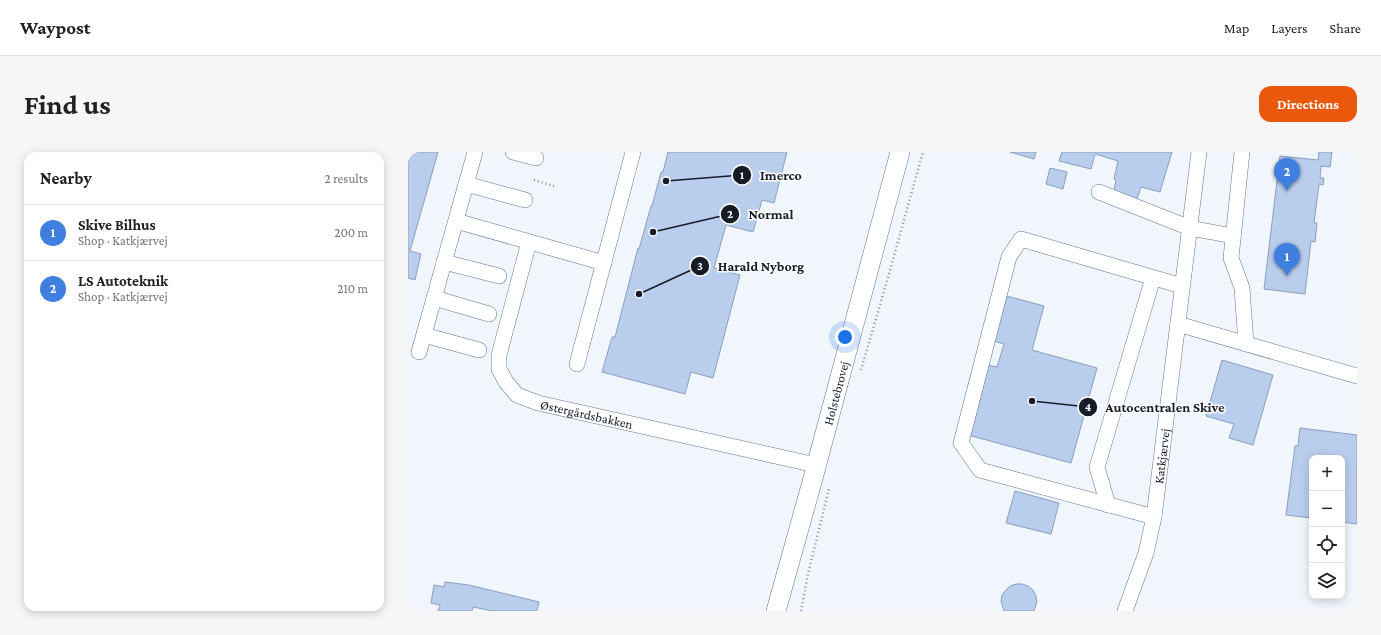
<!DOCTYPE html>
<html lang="en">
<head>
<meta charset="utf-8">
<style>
  :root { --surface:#fff; --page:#f6f6f6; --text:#202124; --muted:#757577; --line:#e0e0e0; --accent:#ea580c }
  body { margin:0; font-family:"Crimson Pro",serif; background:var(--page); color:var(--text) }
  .controls { position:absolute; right:12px; bottom:12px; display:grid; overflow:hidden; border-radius:8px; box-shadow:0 2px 10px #0003 }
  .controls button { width:36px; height:36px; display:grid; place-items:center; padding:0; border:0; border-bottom:1px solid var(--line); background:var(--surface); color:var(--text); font:20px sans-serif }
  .you { position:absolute; left:437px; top:185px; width:14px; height:14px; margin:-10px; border:3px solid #fff; border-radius:50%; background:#1a73e8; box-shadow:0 0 0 6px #1a73e833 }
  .badge { display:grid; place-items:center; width:26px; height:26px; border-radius:50%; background:var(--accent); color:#fff; font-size:13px; font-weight:700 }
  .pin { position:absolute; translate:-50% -33px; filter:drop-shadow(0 1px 2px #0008) }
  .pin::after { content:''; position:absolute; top:21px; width:14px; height:12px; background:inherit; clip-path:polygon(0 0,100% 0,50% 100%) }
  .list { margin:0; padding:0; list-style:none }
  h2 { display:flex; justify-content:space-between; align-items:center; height:52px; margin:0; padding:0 16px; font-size:17px }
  h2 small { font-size:13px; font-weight:400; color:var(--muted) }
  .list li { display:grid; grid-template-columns:26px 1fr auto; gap:12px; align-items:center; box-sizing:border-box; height:56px; padding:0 16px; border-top:1px solid var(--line) }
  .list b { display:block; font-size:15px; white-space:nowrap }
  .list p { margin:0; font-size:13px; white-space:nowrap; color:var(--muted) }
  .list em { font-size:13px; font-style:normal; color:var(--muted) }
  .icon { flex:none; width:22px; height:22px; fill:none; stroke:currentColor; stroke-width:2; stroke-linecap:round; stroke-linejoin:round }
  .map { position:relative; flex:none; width:949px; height:459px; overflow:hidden; border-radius:12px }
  header { display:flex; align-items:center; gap:24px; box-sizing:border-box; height:56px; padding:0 20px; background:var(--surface); border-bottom:1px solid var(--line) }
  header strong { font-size:19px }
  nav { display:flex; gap:22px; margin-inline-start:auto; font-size:14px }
  .intro { display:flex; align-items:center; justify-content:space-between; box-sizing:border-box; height:96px; padding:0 24px }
  h1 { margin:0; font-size:28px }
  .button { padding:10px 18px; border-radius:12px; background:var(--accent); color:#fff; font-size:14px; font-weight:700 }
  main { display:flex; gap:24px; padding:0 24px }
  aside { flex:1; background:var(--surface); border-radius:12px; box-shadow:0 2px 10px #0003 }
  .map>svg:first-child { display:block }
  .building { fill:#b9cded; stroke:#8b9ebc }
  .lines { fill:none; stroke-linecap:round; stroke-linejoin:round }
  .minor-casing { stroke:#637591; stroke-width:16 }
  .major-casing { stroke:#637591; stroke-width:20 }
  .path { stroke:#888d96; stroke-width:2.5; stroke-dasharray:1 3; stroke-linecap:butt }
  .minor { stroke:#fff; stroke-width:15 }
  .major { stroke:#fff; stroke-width:19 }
  .labels { text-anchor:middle; stroke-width:3; stroke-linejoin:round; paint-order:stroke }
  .street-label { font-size:13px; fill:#161d28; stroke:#fff }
  .leader { fill:none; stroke:#161d28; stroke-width:1.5 }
  .callout-dot { fill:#161d28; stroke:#fff; stroke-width:1.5 }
  .mark-label { font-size:12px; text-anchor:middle; font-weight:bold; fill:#fff }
  .callout-label { font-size:14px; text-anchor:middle; font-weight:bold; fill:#161d28; stroke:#fff; stroke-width:3; stroke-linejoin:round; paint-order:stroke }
</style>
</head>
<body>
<header>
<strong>Waypost</strong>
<nav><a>Map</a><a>Layers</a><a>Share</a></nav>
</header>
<div class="intro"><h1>Find us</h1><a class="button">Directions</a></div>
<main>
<aside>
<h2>Nearby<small>2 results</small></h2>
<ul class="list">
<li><span class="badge" style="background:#3f7fe0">1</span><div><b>Skive Bilhus</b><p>Shop · Katkjærvej</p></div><em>200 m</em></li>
<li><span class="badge" style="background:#3f7fe0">2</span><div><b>LS Autoteknik</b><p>Shop · Katkjærvej</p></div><em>210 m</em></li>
</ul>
</aside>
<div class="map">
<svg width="949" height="459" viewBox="0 0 949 459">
  <rect width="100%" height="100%" fill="#f1f5fc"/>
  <!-- building -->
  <path class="building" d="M0,0H30L2,99L13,102L7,128L0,126Z
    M260,0H379L366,51L354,48L345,80L318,73L306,116L332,123L305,226L283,220L277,242L194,220L204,185H207L230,96L231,97L243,54H244L253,20H255Z
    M602,0H628L626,7Z
    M654,0H764L752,40L733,35L728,50L705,43L708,28L706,27L710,9L687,2L683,17L651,9Z
    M911,0H924L922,15L913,14L912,26H916L915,33L911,32L906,71H909L907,90L903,89L897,142L856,137L872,4L910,8Z
    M642,16L659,20L655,37L638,32Z
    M599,144L636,154L624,198L689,216L663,311L560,283L579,213L589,215L596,192L586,189Z
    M814,208L865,223L845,293L821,286L826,272L798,264Z
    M892,276L949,283V372L934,370V306H904V366L878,363L887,294H890Z
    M607,339L651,351L643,382L598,371Z
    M37,430L61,433L131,450L129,459H85L65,455L64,459H30L32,453L23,451L26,433L36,435Z
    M608,432H614L620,434L625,438L628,444L629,450L626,459H596L593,449L594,443L598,438L602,434Z"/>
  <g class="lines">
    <!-- minor casing -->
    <g class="minor-casing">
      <g id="minor">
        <path d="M105,0L128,6"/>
        <path d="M834,0L823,106L834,136L838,192"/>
        <path d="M58,32L117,48"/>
        <path d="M691,40L782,76L825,84"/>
        <path d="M48,69L196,111"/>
        <path id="s1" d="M121,90L91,203V217L98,230L109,243L130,251L408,313"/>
        <path d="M36,110L91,124"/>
        <path d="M26,146L81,162"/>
        <path d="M770,172L949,224"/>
        <path d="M16,183L71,198"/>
        <path d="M11,200L67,0"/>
        <path d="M169,212L225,0"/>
        <path d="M700,353L689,315L745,126"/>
        <path d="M746,365L572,318L553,291L601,105L613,87L774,134"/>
        <path id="s2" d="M717,459L738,401L746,365L791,0"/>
      </g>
    </g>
    <!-- major casing -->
    <g class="major-casing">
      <g id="major">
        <path id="s3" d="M368,459L404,330L492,0"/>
      </g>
    </g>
    <!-- path -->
    <path class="path" d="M126,28L149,35
      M453,218L479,129L515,0
      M393,459L400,422L421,337"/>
    <!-- minor -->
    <use href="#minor" class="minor"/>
    <!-- major -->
    <use href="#major" class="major"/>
  </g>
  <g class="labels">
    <!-- street labels -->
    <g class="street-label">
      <text dy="5" stroke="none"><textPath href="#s3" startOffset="226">Holstebrovej</textPath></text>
      <text dy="5" stroke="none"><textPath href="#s1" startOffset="235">Østergårdsbakken</textPath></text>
      <text dy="5" stroke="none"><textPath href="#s2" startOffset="160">Katkjærvej</textPath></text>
    </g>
  </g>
  <!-- callouts -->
  <path class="leader" d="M258 29L334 23M245 80L322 62M231 142L292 114M624 249L680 255"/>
  <g class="callout-dot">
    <circle cx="258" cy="29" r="4"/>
    <circle cx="245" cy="80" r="4"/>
    <circle cx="231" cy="142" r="4"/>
    <circle cx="624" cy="249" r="4"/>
    <circle cx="334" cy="23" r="10"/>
    <circle cx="322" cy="62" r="10"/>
    <circle cx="292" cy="114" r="10"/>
    <circle cx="680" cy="255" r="10"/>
  </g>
  <g class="mark-label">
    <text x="334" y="27">1</text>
    <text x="322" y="66">2</text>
    <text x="292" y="118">3</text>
    <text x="680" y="259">4</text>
  </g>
  <g class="callout-label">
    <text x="373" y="28">Imerco</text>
    <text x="363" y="67">Normal</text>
    <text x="353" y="119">Harald Nyborg</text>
    <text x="757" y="260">Autocentralen Skive</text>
  </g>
</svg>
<div class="controls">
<button>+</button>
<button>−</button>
<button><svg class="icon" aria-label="locate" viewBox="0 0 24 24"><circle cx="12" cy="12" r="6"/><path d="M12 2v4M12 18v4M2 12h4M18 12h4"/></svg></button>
<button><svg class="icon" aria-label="layers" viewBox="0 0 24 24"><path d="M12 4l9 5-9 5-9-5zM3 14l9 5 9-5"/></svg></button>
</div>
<div class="you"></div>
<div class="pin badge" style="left:879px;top:124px;background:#3f7fe0">1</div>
<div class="pin badge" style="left:879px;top:39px;background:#3f7fe0">2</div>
</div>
</main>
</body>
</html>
